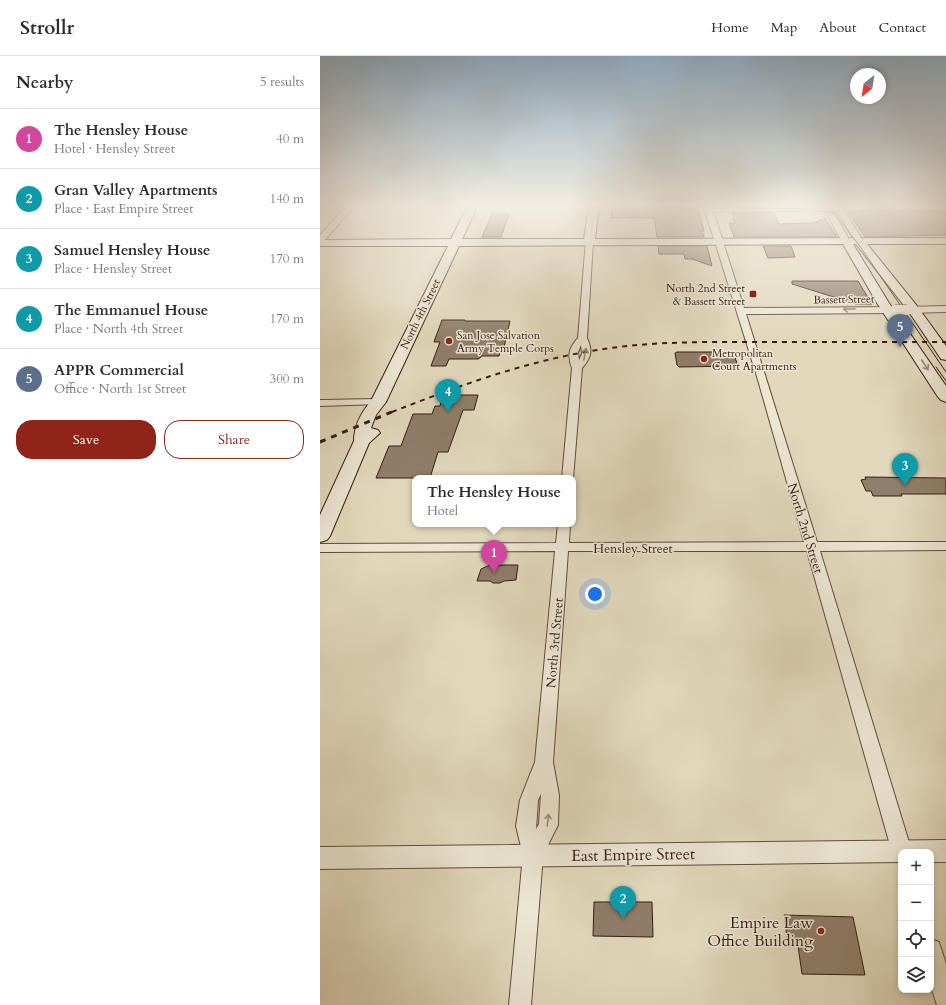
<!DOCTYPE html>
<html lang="en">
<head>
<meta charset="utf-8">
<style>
  :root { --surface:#fff; --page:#f7f7f7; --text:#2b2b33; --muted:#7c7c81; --line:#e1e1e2; --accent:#8f2418 }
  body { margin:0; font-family:Cardo,serif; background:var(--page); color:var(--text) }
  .controls { position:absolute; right:12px; bottom:12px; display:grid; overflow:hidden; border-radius:8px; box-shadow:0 2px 6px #0003 }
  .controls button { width:36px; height:36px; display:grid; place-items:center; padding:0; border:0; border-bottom:1px solid var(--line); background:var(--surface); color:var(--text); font:20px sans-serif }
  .compass { position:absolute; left:530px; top:12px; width:36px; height:36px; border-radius:50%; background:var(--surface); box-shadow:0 2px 6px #0003; rotate:210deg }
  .you { position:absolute; left:275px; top:538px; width:14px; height:14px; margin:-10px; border:3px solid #fff; border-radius:50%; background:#1a73e8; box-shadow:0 0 0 6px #1a73e833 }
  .badge { display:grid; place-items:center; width:26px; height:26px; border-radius:50%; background:var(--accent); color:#fff; font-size:13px; font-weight:700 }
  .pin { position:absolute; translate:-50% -33px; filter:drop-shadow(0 1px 2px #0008) }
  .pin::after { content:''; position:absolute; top:21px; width:14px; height:12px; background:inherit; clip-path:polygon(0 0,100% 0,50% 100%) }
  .popup { position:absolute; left:92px; top:419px; width:164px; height:52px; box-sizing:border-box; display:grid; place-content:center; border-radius:8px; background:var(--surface); filter:drop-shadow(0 1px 3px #0005); font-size:13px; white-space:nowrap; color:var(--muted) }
  .popup b { font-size:15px; color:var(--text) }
  .popup::after { content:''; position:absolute; left:50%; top:100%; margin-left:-8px; border:8px solid transparent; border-top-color:var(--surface) }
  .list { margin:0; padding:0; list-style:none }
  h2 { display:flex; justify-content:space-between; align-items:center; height:52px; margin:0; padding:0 16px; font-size:17px }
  h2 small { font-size:13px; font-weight:400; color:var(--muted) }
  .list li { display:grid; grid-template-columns:26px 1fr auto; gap:12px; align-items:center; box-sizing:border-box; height:60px; padding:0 16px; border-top:1px solid var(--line) }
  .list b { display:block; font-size:15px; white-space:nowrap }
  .list p { margin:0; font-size:13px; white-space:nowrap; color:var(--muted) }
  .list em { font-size:13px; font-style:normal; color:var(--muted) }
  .actions { display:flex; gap:8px; padding:12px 16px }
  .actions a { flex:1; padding:9px 0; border:1px solid var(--accent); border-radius:16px; text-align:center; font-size:14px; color:var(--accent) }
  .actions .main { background:var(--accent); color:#fff }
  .icon { flex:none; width:22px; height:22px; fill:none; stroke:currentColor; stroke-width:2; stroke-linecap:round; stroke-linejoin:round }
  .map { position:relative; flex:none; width:626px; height:949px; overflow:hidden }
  header { display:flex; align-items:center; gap:24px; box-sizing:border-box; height:56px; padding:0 20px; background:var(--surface); border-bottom:1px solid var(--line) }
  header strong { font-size:19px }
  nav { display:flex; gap:22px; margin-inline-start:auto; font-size:14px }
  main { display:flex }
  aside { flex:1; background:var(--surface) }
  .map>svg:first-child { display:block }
  .building { fill:#8f7e6a; stroke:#361c11 }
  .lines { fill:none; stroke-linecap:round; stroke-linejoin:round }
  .minor-casing { stroke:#614b3c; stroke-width:2 }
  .tertiary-casing { stroke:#614b3c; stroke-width:2 }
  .secondary-casing { stroke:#361c11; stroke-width:2 }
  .minor { fill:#ece6d3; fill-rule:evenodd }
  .tertiary { fill:#ece6d3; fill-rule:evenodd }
  .secondary { fill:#ece6d3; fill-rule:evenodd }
  .tram { stroke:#361c11; stroke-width:1 }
  .rail-far1 { stroke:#361c11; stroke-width:2; stroke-dasharray:5 5; stroke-linecap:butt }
  .rail { stroke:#361c11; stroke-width:3; stroke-dasharray:6 6; stroke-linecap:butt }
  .minor-bridge-casing { stroke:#614b3c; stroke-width:11; stroke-linecap:butt }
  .minor-bridge { stroke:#ece6d3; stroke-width:10 }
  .oneway { stroke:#9a8b7c }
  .poi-dot { fill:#8f2418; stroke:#ece6d3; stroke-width:1.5 }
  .labels { text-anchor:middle; stroke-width:3; stroke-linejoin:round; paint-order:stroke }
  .far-poi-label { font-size:11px; fill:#361c11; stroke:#ece6d3; text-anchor:start }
  .far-street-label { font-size:11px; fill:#361c11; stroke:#ece6d3 }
  .street-label { font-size:13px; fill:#361c11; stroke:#ece6d3 }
  .near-street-label { font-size:16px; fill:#361c11; stroke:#ece6d3 }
  .near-poi-label { font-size:16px; fill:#361c11; stroke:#ece6d3; text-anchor:end }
</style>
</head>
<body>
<header>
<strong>Strollr</strong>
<nav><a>Home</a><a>Map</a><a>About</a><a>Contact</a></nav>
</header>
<main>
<aside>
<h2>Nearby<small>5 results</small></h2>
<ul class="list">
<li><span class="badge" style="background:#d1479c">1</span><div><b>The Hensley House</b><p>Hotel · Hensley Street</p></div><em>40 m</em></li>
<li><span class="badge" style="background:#0f9aa8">2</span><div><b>Gran Valley Apartments</b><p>Place · East Empire Street</p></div><em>140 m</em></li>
<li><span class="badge" style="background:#0f9aa8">3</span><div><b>Samuel Hensley House</b><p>Place · Hensley Street</p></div><em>170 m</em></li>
<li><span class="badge" style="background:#0f9aa8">4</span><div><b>The Emmanuel House</b><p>Place · North 4th Street</p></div><em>170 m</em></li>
<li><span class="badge" style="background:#5c6f8a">5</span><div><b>APPR Commercial</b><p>Office · North 1st Street</p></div><em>300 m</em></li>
</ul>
<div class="actions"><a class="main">Save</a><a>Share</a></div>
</aside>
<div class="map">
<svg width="626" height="949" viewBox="0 0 626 949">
  <rect width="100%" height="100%" fill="#e1d8bc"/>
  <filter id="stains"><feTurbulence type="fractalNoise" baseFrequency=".005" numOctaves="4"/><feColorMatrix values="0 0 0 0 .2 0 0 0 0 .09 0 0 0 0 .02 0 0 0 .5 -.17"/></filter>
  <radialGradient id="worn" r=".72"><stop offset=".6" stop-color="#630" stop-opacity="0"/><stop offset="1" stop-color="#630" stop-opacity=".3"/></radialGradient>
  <!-- building -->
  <path class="building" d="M292,149H377L384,175H382L384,181H337L334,162H291Z
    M616,155L626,156V179L545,181L528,156Z
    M412,157H454L459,168L493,167L505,162L517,181H414L409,167H415Z
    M172,158H189L181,181H162Z
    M338,190H387L392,210L372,203H365L364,198H339Z
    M443,190H471L475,201L448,202Z
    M472,225H538L552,248H536L472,228Z
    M122,264H145V265H190L184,291H181L179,300H161L160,302L158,303H129L126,310H111L120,286H114L115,283Z
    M357,296H413L418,310L359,311L357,309L355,297Z
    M123,339H158L154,354H143L128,396H118L110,422H56L69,390H81L93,358H112L115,350H120Z
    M545,421L626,422V438H581L582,440H553L551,435H546L541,424L546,423Z
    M170,509H198L196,524L184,525L180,527H173L170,525H157L161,513Z
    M274,846H332L333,881L273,880Z
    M464,859L533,861L545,919L482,918L478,890H468Z"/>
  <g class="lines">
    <!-- minor casing -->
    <g class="minor-casing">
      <path id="minor" d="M626,149V153L389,156L386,154L389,152Z
        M266,184H269L273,186L267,282C273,295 271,302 262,312L253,423V422H242L252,312C247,299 249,292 258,282ZM261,289L262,298L259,304L258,296Z
        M396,184H399L403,186L424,252L575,251L579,254L575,257L426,258L497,486H626V494L500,495L592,796H581V805L575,802L572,796L487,495H248L233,706L239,739L238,769L223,799L211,949H189L203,799L196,770L200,744L215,706L235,495L0,496V488L236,487L238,468H250L249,487L484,486L438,324L395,186ZM221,738L219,768L216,773L218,744Z
        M626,250V256L587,257L583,254L587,251Z
        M58,343L62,344L63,346L62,348L0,350V344Z
        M611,883L619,886L626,908V949H617L611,931Z"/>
    </g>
    <!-- tertiary casing -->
    <g class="tertiary-casing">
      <path id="tertiary" d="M27,149H35L3,186L0,187V179Z
        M383,149H391L403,186L402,188H396L395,186Z
        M508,149H517L526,157L543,185L542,187H536L520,160Z
        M508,157H514L530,185L529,187H523L507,159Z
        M626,784V806H611V796H581V806L0,813V791Z"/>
    </g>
    <!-- secondary casing -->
    <g class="secondary-casing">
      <path id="secondary" d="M148,149H158L142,183H264L269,149H279L275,183L626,182V188H547L597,250L626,290V304L621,303L589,256L536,188H533L569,247L626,330V346L621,344L618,341L557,247L523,188L139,190L66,346L56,359L51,372L58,374L60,377L49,387L10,480L7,484L0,486V459L34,385C34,369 41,357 51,345L128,190H0V184L131,183Z"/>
    </g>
    <!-- minor -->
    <use href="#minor" class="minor"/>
    <!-- tertiary -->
    <use href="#tertiary" class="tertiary"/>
    <!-- secondary -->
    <use href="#secondary" class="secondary"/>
    <!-- tram -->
    <path class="tram" d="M405,149L424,152L493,153L515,158L539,189L626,316
      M616,311L626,325"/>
    <!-- rail-far1 -->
    <path class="rail-far1" d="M72,356C143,328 215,302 291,292C342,285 394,286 445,286C505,286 566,286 626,286"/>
    <!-- rail -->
    <path class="rail" d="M0,386L74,355"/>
    <!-- minor-bridge casing -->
    <g class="minor-bridge-casing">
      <path id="minor-bridge" d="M575,254H587"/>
    </g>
    <!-- minor-bridge -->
    <use href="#minor-bridge" class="minor-bridge"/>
  </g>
  <!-- one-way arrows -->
  <defs><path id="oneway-shaft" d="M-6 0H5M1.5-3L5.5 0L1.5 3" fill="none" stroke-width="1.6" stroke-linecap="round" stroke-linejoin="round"/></defs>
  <g class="oneway">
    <use href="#oneway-shaft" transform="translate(529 253) rotate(179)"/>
    <use href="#oneway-shaft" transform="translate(265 298) rotate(-79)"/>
    <use href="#oneway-shaft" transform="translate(605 309) rotate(57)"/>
    <use href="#oneway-shaft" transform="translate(228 764) rotate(-83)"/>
  </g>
  <!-- sky -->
  <linearGradient id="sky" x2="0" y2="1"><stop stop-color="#8ea9bf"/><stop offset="0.53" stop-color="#f2ede1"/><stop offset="1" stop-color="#f2ede1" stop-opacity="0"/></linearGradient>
  <rect width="626" height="282" fill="url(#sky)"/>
  <!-- markers -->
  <g class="poi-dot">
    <rect x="429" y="234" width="8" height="8" rx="2"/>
    <circle cx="129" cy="285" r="4"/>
    <circle cx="384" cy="303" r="4"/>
    <circle cx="501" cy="875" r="4"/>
  </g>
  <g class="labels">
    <!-- far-poi labels -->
    <g class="far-poi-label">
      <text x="425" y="236" text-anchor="end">North 2nd Street<tspan x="425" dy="13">&amp; Bassett Street</tspan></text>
      <text x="137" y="283">San Jose Salvation<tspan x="137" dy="13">Army Temple Corps</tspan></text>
      <text x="392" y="301">Metropolitan<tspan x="392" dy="13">Court Apartments</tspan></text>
    </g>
    <!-- far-street labels -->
    <g class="far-street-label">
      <text transform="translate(524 243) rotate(-1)" y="4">Bassett Street</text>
      <text transform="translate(100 258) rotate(-64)" y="4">North 4th Street</text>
    </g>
    <!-- street labels -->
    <g class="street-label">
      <text transform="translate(486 472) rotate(73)" y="5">North 2nd Street</text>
      <text x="313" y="497">Hensley Street</text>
      <text transform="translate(234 587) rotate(-85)" y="5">North 3rd Street</text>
    </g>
    <!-- near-street labels -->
    <g class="near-street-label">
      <text transform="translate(313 798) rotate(-1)" y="6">East Empire Street</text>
    </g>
    <!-- near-poi labels -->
    <g class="near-poi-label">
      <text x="493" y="872">Empire Law<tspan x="493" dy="18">Office Building</tspan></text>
    </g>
  </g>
  <rect width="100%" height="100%" filter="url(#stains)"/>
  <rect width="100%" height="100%" fill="url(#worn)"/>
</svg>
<div class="controls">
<button>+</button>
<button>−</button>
<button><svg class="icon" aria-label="locate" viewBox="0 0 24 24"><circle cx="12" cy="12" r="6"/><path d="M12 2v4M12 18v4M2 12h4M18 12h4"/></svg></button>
<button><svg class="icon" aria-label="layers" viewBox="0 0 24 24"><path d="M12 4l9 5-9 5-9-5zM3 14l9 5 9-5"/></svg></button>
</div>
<svg class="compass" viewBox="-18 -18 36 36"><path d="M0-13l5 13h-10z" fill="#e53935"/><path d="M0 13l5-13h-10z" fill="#7c7c81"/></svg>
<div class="you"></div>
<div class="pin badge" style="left:174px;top:517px;background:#d1479c">1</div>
<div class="popup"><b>The Hensley House</b>Hotel</div>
<div class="pin badge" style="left:303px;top:863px;background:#0f9aa8">2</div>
<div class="pin badge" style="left:585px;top:430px;background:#0f9aa8">3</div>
<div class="pin badge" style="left:128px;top:356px;background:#0f9aa8">4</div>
<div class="pin badge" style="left:580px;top:291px;background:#5c6f8a">5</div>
</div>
</main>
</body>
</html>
